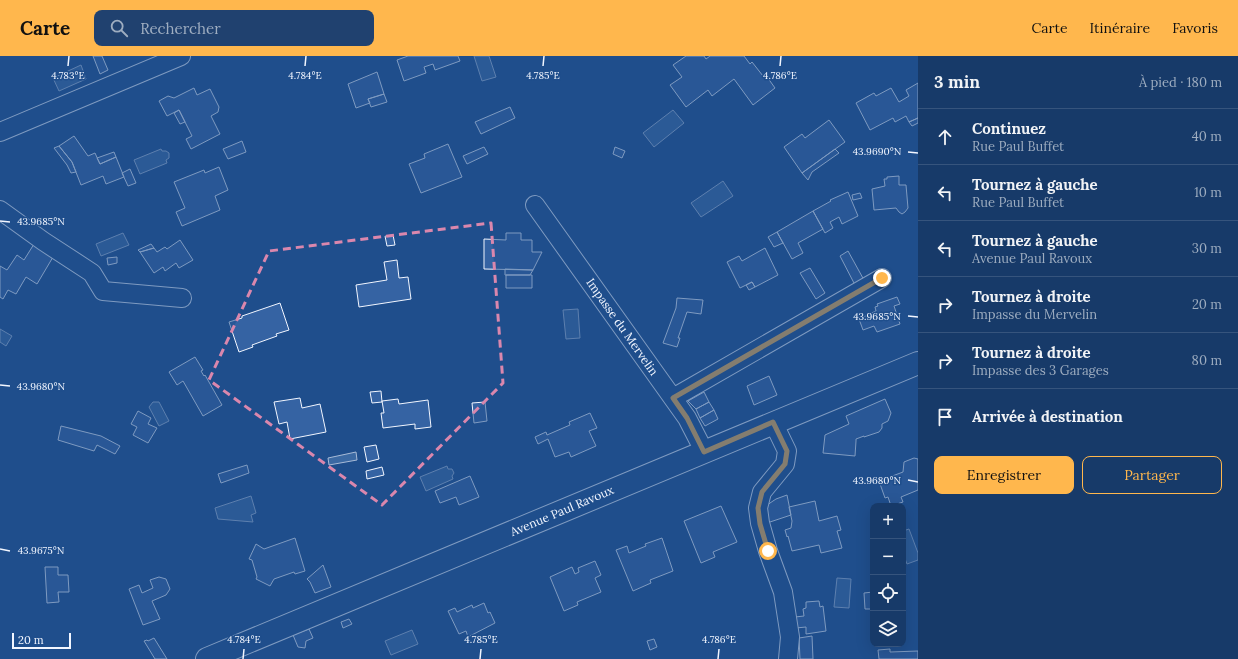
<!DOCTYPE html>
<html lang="fr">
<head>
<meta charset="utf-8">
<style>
  :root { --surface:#173a69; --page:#20416f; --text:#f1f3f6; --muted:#9eadc0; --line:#36547d; --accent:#ffb74d }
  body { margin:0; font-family:Lora,serif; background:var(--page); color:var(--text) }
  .controls { position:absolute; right:12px; bottom:12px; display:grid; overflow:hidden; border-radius:8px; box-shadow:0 4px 16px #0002 }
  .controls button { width:36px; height:36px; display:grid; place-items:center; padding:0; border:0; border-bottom:1px solid var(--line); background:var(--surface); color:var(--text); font:20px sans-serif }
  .scale { position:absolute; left:12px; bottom:10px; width:59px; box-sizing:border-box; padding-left:4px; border:2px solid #f2f6ff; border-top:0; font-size:11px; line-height:14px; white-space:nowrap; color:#f2f6ff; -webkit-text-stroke:3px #1f4e8c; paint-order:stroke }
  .stop { position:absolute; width:12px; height:12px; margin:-9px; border:3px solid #ffb74d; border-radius:50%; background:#fff }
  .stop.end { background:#ffb74d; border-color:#fff; box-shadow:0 1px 4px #0008 }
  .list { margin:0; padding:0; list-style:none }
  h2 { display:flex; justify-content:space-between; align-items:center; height:52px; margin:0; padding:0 16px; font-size:17px }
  h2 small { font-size:13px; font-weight:400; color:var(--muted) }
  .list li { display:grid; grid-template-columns:26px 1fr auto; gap:12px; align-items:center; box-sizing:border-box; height:56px; padding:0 16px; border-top:1px solid var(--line) }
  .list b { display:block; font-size:15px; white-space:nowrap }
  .list p { margin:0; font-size:13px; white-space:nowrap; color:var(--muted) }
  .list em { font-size:13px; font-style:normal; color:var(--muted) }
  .actions { display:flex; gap:8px; padding:12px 16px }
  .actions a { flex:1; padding:9px 0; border:1px solid var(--accent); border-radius:8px; text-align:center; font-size:14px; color:var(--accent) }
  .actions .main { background:var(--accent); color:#111 }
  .icon { flex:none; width:22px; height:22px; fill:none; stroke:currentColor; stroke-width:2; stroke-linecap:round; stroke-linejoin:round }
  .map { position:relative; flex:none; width:918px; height:603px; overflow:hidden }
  header { display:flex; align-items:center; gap:24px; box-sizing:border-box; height:56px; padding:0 20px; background:var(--accent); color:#111 }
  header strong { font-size:19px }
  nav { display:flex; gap:22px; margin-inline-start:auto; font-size:14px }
  .search { width:280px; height:36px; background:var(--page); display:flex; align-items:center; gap:10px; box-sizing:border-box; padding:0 14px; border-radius:8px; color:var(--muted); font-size:15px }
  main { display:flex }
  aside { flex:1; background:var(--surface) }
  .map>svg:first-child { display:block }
  .water { fill:#3b69a3; stroke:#a8bbd7 }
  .building { fill:#3563a3; stroke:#f2f6ff }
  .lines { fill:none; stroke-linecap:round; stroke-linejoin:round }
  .minor-casing { stroke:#f2f6ff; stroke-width:20 }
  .tertiary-casing { stroke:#f2f6ff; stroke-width:24 }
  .minor { stroke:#1f4e8c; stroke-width:18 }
  .tertiary { stroke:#1f4e8c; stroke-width:22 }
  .route { stroke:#ffb74d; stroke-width:5 }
  .marked { fill:none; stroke:#da87ad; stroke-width:3; stroke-dasharray:8 5; stroke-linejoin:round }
  .ticks { fill:none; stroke:#f2f6ff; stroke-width:1.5 }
  .labels { text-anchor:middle; stroke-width:3; stroke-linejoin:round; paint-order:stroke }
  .street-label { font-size:12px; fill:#f2f6ff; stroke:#1f4e8c }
  .ticks-label { font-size:10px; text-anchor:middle; fill:#f2f6ff; stroke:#1f4e8c; stroke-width:3; stroke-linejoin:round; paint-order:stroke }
</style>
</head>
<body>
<header>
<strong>Carte</strong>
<div class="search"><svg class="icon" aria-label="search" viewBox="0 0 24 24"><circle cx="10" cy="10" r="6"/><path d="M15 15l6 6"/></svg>Rechercher</div>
<nav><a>Carte</a><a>Itinéraire</a><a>Favoris</a></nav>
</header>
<main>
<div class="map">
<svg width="918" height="603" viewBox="0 0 918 603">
  <rect width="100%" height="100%" fill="#1f4e8c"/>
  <!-- water -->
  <path class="water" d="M474,0H489L496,21L482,25Z
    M81,9L86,23L59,35L53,22Z
    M673,54L684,67L654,91L643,77Z
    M161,93L162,95H166L169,97V102L166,104L167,107L140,118L134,104Z
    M723,125L733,140L701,161L691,147Z
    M123,177L129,189L101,200L96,188Z
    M578,253L580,282L566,283L563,254Z
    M0,273L12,280L6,290L0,286Z
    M153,346H159L169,365L159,370L149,351Z
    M356,396L357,404L329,409L328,402Z
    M447,410L448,413H452L454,417L452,420L453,423L426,435L420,421Z
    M251,440L256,457L251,459L253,466L218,463L215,452Z
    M909,473L918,497V504L907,508L903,497V475Z
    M837,522L851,523L849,552L834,551Z
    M412,574L418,588L391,599L385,585Z"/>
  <!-- building -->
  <path class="building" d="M93,0H102L108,14L100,18Z
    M408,0H458L460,5L435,14L433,8L424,11L426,17L404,25L397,4Z
    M686,0H704L706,3L710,0H744L750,8L752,6L763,20L765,18L775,32L753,49L734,23L712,40L708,34L686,51L670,29L682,21L673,9Z
    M377,16L384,38L368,43L370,47L356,52L348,28Z
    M918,27V62L909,66L906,60L895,66L893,62L870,74L856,47L874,37L876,40L891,32L899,46L909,40L906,34Z
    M194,32L197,39L210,33L219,51L218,56L211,60L220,78L191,93L186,83L192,80L179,54L167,60L159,45L168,40L174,42Z
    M384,38L387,46L371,51L368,43Z
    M510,51L515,62L481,78L475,66Z
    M179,54L185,66L180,68L174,57Z
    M918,62V67L912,70L909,66Z
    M829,64L845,86L802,117L784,91L802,78L805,82Z
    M74,80L88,100L95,97L100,108L116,101L124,121L106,128L103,120L81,129L72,106L59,90Z
    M242,85L246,96L228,103L223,93Z
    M448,88L462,121L421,137L409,108L425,102L424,98Z
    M59,90L72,106L76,116L71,117L67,109L54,92Z
    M484,91L488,98L467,108L463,100Z
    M615,91L625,95L622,102L613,98Z
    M835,93L839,97L812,116L808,124L802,117Z
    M114,96L116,101L100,108L97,102Z
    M219,111L228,134L215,140L220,154L182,170L176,156L185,152L174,126L204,114L205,117Z
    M130,113L136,127L128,130L122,117Z
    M899,120V129H906L908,152L905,156L902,158L899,156L896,152L874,154L872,133L885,130L884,123H887V121Z
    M848,136L858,160L842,168L839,161L830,166L833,172L825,177L813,155L831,145L830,144Z
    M860,137L862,142L853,144L852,139Z
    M813,155L823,173L798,187L803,197L792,203L777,176Z
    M777,176L783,187L774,191L768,181Z
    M506,177H521V184H532V196H542L533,214L484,213V183L506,184Z
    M393,179L395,189L387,190L385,180Z
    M180,184L193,204L179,212L176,207L165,215L163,211L154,217L140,196L154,192L157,196L165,191L167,193Z
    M34,188L53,201L37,228L26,221L16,238L8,234L3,243L0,241V210L7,214L17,199L24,204Z
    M151,188L154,192L140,196L138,194Z
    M765,192L778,219L755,231L752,226L740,232L727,206L739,200L742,205Z
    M848,195L864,224L855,229L840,200Z
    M117,201V207L108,209L107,202Z
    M397,204L399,222L408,221L411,243L359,251L356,229L387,224L384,206Z
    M810,212L825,237L816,243L800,217Z
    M505,213L533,214L530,219H505Z
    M506,219H532V232H506Z
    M752,226L755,231L749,234L746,229Z
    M897,241L900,248L894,250L900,268L877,276L874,270L863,274L859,263L876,255L875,251L878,250L877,248Z
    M677,242L703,244L701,258L687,256L678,282H680L677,291L663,287L676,252Z
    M280,247L289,274L276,278L277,280L252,289L253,291L239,296L229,266L242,262V260Z
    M195,301L203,314L201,315L204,320L205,319L222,349L203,360L183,325L177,329L169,316Z
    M769,320L777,339L754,349L747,330Z
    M381,335L382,346L372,347L370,336Z
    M704,336L709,346L696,353L688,345Z
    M300,342L302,352L320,348L326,376L290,383L287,366L279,368L274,346Z
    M398,343L399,348L428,344L431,371L415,373V368L383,372L381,357H384L382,345Z
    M885,343L891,357L888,365L882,368V372L879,376L864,381V380L856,383V385L855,400L823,397L825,379L849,368L846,360Z
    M485,346L487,365L474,367L472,347Z
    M709,346L714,354L700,362L696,353Z
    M714,354L718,363L705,370L700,362Z
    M138,355L151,362L148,368L157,372L148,387L133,379L137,371L131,368Z
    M590,357L597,372L589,375L596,390L571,401L569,396L555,401L548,383L538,388L535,381L546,376L547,379L570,369L569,366Z
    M61,370L101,380L120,390L115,398L97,389L94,395L58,384Z
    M376,389L379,403L367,406L364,391Z
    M914,402L918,403V434L901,441L903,446L891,450L888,441L885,442L879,425L903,416L904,406Z
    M247,409L249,417L221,427L218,418Z
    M382,411L384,419L367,423L366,415Z
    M470,420L479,441L459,449L456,441L440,447L435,435Z
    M787,439L791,459L767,467L766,451L770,447L776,443Z
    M815,445L819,465L837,460L841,474L837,475L842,492L821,497L819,489L792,495L788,480L787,481L785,474L791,472L792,465L789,451Z
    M721,450L737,486L713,496L715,501L701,507L684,465Z
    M295,482L305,515L295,518L294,516L274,523L270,530L256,523L257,521L252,504L249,503L256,488L264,493Z
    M662,482L673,515L650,524L651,527L633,535L616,494L627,490L629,497L646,490L645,488Z
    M595,505L601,519L595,522L601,536L577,546L578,549L564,555L550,521L572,511L575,518L579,516L578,512Z
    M323,509L331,531L315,537L310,526L307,523Z
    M45,511H58V519H68L69,536H58L59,546L47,547Z
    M159,521L166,523L170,533L166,539L152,545L160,563L143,569L129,533L139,529L142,537L153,532L150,524Z
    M873,536V553H865L864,537Z
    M819,545L820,551L823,550L826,575L806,578V571L796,572L795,561L804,560L803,553L806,552V546Z
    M484,547L488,557L490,556L495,567L468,581L466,575L459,578L448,555L455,552L457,556L472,549L473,552Z
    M349,563L352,568L343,572L341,566Z
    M309,573L313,582L306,585L305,592L298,591L293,579Z
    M812,580L813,603H800L799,582Z
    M154,582L167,603H155L144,585L147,584L148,585Z
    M654,583L657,591L650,594L647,585Z
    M890,593V596L918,595V603H879L878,594Z"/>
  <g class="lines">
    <!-- minor casing -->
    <g class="minor-casing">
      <path id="minor" d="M0,76L181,0
        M535,149L687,362L704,395
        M0,154L43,185L92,217L103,235L182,242
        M673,342L882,222
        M773,366L787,395L785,408L762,436L758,452L760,467L768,495L783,536L790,581L788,603"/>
    </g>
    <!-- tertiary casing -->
    <g class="tertiary-casing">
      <path id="tertiary" d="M207,603L918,307"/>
    </g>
    <!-- minor -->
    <use href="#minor" class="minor"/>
    <!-- tertiary -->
    <use href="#tertiary" class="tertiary"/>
  </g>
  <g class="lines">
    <!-- route -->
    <path class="route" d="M768,495L760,468L758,452L762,436L785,408L787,395L773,366L704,396L687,362L673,342L882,222"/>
  </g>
  <!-- marked area -->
  <path d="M0 0H918V603H0ZM491,167L503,327L382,449L209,324L269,195Z" fill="#1f4e8c" fill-opacity=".55" fill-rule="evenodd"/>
  <path class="marked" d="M491,167L503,327L382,449L209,324L269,195Z"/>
  <!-- ticks -->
  <path class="ticks" d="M68,10L69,0M305,10L306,0M543,10L544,0M780,10L781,0M908,96L918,97M0,165L10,166M908,260L918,261M0,329L10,330M908,424L918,426M0,493L10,495M243,603L244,593M480,603L481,593M718,603L719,593"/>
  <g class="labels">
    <!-- street labels -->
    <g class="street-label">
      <text transform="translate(622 271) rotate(55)" y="4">Impasse du Mervelin</text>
      <text transform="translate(562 455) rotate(-23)" y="4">Avenue Paul Ravoux</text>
    </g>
  </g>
  <g class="ticks-label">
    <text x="68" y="23">4.783°E</text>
    <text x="305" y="23">4.784°E</text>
    <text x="543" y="23">4.785°E</text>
    <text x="780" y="23">4.786°E</text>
    <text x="877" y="99">43.9690°N</text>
    <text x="41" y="169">43.9685°N</text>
    <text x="877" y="264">43.9685°N</text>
    <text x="41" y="334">43.9680°N</text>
    <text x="877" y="428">43.9680°N</text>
    <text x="41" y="498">43.9675°N</text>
    <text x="244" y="587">4.784°E</text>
    <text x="481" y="587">4.785°E</text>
    <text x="719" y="587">4.786°E</text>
  </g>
</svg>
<div class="controls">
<button>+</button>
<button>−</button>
<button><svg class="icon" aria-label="locate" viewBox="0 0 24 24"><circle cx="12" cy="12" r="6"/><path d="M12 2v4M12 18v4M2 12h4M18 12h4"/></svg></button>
<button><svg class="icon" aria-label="layers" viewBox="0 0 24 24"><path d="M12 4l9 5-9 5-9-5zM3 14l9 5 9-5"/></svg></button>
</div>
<div class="scale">20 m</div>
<div class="stop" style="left:768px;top:495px"></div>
<div class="stop end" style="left:882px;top:222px"></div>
</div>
<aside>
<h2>3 min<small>À pied · 180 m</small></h2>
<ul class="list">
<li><svg class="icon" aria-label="ahead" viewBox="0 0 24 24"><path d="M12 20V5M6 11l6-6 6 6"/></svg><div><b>Continuez</b><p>Rue Paul Buffet</p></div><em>40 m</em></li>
<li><svg class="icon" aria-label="left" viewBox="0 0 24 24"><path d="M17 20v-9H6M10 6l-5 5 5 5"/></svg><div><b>Tournez à gauche</b><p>Rue Paul Buffet</p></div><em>10 m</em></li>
<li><svg class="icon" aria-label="left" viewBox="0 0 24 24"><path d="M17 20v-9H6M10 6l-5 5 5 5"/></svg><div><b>Tournez à gauche</b><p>Avenue Paul Ravoux</p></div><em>30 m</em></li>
<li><svg class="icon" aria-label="right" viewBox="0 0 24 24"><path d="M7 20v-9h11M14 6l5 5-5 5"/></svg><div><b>Tournez à droite</b><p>Impasse du Mervelin</p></div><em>20 m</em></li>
<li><svg class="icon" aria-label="right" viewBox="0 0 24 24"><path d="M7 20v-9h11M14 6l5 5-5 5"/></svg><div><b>Tournez à droite</b><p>Impasse des 3 Garages</p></div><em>80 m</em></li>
<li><svg class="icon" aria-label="arrive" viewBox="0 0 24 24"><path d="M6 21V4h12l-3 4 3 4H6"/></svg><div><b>Arrivée à destination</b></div></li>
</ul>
<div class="actions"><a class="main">Enregistrer</a><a>Partager</a></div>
</aside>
</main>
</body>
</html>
